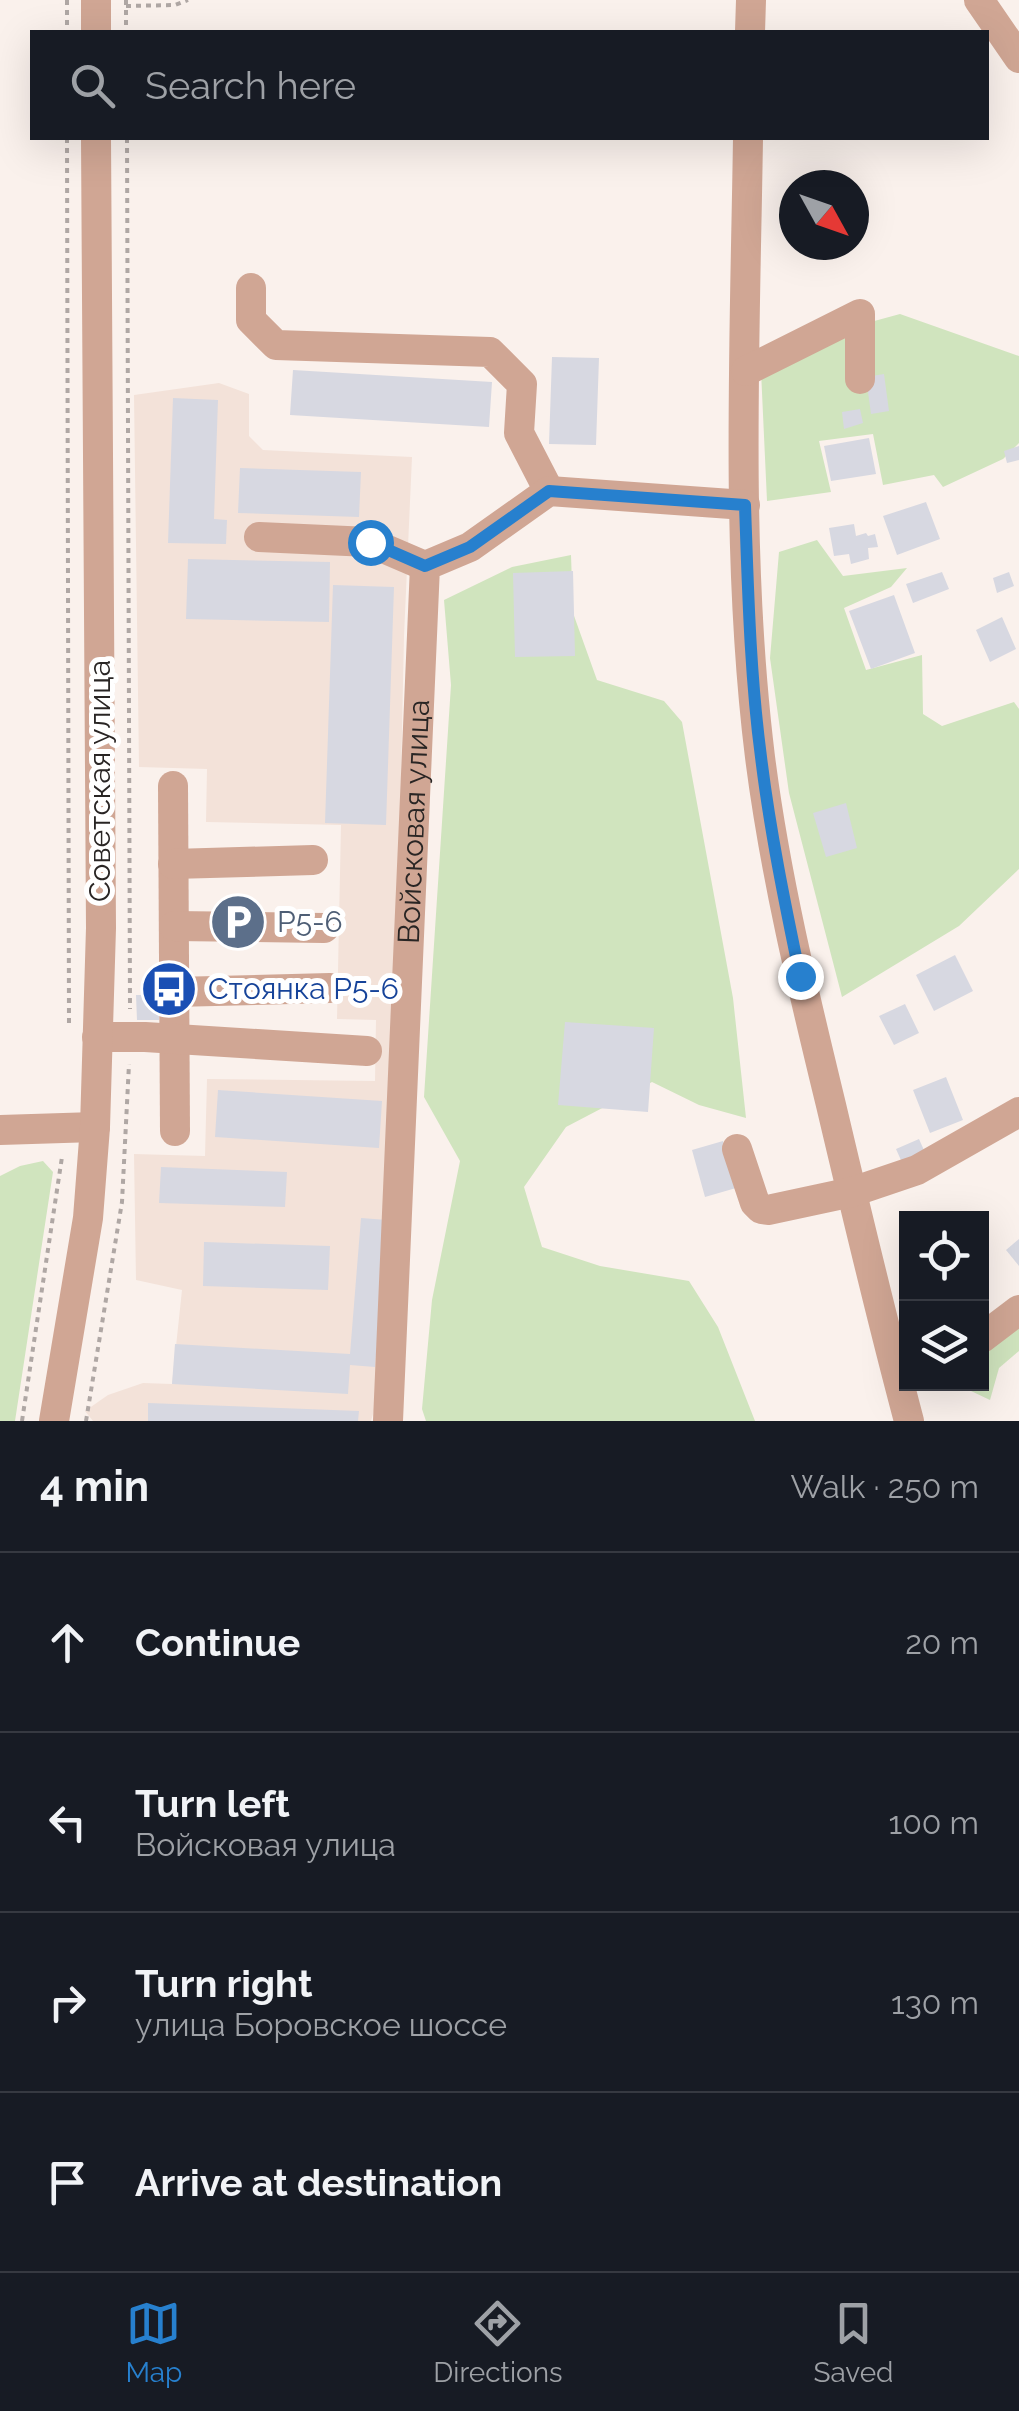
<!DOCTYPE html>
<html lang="en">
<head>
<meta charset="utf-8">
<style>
  :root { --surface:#171b24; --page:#242831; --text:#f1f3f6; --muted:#9ea1a6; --line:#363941; --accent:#2780ce }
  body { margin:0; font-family:Raleway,sans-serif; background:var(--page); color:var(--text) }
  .controls { position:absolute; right:30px; bottom:30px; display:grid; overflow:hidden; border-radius:0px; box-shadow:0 10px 40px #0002 }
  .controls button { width:90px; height:90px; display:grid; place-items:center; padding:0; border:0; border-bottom:2px solid var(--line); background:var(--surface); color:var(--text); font:50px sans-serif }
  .compass { position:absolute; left:779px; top:170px; width:90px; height:90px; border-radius:50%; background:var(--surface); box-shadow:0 10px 40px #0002; rotate:130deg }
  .stop { position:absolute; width:30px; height:30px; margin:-22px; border:8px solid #2780ce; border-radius:50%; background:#fff }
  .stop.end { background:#2780ce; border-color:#fff; box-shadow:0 2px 10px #0008 }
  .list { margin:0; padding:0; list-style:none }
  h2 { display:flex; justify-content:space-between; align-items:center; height:130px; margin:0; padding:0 40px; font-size:42px }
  h2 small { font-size:32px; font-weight:400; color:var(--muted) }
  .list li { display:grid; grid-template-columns:65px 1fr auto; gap:30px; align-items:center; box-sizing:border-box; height:180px; padding:0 40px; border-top:2px solid var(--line) }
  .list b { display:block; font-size:38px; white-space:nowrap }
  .list p { margin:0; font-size:32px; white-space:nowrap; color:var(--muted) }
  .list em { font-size:32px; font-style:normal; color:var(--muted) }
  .icon { flex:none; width:55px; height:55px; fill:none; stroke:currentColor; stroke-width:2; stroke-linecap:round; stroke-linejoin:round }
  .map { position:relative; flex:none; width:1019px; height:1421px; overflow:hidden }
  .search { position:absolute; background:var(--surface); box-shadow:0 10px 40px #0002; left:30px; right:30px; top:30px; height:110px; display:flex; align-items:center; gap:25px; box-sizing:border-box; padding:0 35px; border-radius:0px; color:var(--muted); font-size:38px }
  .sheet { height:850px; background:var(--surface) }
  nav { display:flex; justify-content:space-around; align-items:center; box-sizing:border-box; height:140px; border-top:2px solid var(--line); background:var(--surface); font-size:28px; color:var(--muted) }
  nav a { display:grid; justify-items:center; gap:5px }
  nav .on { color:var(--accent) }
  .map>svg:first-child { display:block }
  .built { fill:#f3e2d9 }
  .green { fill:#d0e4be }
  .building { fill:#d7d8e1 }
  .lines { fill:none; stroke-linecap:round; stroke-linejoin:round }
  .path { stroke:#afa7a4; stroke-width:4; stroke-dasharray:5 5; stroke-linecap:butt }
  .minor { stroke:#d0a694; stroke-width:30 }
  .route { stroke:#2780ce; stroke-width:12 }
  .labels { text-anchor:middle; stroke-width:10; stroke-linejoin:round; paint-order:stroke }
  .street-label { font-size:30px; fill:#292524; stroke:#fff }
  .service-label { font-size:30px; fill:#4e5e75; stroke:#fff; text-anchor:start }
  .transit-label { font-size:30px; fill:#164399; stroke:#fff; text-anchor:start }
</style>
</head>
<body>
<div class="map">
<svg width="1019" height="1421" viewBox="0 0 1019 1421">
  <rect width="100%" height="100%" fill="#faf1ec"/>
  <!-- built -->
  <path class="built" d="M219,383L249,394V436L263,450L412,457L404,636L393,1157L382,1383L371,1421H93L85,1411L108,1395L143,1383L172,1384L182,1290L136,1280L134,1154L205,1156L207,1079L375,1081L376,1020L337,1019L341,825L206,822L207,769L139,767L134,395Z"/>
  <!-- green -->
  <path class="green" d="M900,314L1019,356V443L1003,459L943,487L934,475L883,485L873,434L819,441L831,492L767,501L761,371L856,326Z
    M817,540L843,576L907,568L891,587L844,608L866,670L922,655L923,714L942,726L1014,702L1019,709V869L959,926L842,997L789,793L770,658L779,552Z
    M571,555L573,613L597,680L664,701L682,722L733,998L746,1118L699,1105L652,1082L566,1127L524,1187L542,1247L600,1266L689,1281L718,1327L755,1421H426L422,1409L432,1300L460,1161L424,1097L451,685L444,600L512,567Z
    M43,1161L53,1172L15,1421H0V1176L20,1166Z
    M1019,1321V1351L999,1368L990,1400L971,1391L970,1384H982V1346Z"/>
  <!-- building -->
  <path class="building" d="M552,357L599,358L596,445L549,444Z
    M293,370L492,382L489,427L290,415Z
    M884,374L889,411L871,414L866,377Z
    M173,398L218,400L214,519L227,520L226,544L168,543Z
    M860,409L863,423L844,429L842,412Z
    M869,438L876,474L831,481L824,446Z
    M1019,446V460L1007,463L1004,451Z
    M240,468L361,472L359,517L238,513Z
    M926,502L940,539L897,555L883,516Z
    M854,524L856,536L866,533L868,536L875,534L878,547L868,548L869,559L851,564L849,554L834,556L829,528Z
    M188,559L330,562L329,622L186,619Z
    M573,571L575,656L515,657L513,573Z
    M942,572L949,589L913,603L906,584Z
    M1009,572L1014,586L997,593L993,578Z
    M333,585L394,587L386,825L325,823Z
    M894,595L915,653L871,669L849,611Z
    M1002,617L1016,649L990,662L976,630Z
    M846,803L857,848L826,857L813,813Z
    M955,955L973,991L934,1011L916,975Z
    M136,995H159V1020H137Z
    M905,1004L919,1033L894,1045L879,1016Z
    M565,1022L654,1028L648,1112L558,1105Z
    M946,1077L963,1120L930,1133L913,1090Z
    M218,1090L382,1101L379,1148L215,1137Z
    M919,1139L927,1157L904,1167L896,1149Z
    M723,1141L736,1188L705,1197L692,1150Z
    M161,1167L287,1172L285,1207L159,1203Z
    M361,1218L387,1220L375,1367L350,1365L348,1394L172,1384L175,1344L350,1354Z
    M1019,1239V1266L1006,1250Z
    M204,1242L330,1246L328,1290L203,1286Z
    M148,1403L359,1411L358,1421H148Z"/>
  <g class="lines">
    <!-- path -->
    <path class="path" d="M67,0V32
      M126,0V32
      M126,6L175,5L188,0
      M67,138L69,1028
      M127,138L130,1009
      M22,1421L62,1157
      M86,1421L122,1202L129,1064"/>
    <!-- minor -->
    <g class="minor">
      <path d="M979,0L1019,58"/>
      <path d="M96,32V0"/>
      <path d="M750,32L751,0"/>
      <path d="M748,138C745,341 735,555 760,757C775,875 803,990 831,1105C856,1211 881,1316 909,1421"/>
      <path d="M251,288V320L276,345L490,352L522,384L519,433L549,491"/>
      <path d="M746,371L860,314V379"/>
      <path d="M259,537L369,542L425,566"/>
      <path d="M173,786L175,1131"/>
      <path d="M173,864L313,860"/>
      <path d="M174,926L324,928"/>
      <path d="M174,992L330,988"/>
      <path d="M97,1037H145L367,1051"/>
      <path d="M0,1130L95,1127"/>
      <path d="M737,1149L755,1203L761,1209L768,1210L852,1192L917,1170L1019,1112"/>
      <path d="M982,1338L1019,1310"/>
      <path d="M54,1421L88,1218L95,1127L101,928L96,138"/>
      <path id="s1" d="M388,1421L425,566L470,547L549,491L745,505"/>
    </g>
  </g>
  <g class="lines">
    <!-- route -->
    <path class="route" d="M370,542L425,566L470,547L549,491L745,505C748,589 750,674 761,757C770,831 785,904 800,976"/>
  </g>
  <!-- icons -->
  <defs>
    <g id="parking-disc" transform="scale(2.875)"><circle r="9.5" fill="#5c6f8a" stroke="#fff"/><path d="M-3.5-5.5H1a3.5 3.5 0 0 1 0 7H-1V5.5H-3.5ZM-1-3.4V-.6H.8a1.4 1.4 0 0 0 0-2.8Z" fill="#fff"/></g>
    <g id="bus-disc" transform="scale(2.875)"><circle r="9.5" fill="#1a4fb4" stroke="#fff"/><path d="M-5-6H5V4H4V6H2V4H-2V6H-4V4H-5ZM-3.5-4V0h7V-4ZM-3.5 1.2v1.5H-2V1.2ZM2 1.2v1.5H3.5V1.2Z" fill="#fff"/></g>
  </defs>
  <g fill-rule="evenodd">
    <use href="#parking-disc" x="238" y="922"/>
    <use href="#bus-disc" x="169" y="989"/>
  </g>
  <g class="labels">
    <!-- street labels -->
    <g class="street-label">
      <text transform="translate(100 781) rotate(-90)" y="10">Советская улица</text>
      <text dy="10" stroke="none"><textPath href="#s1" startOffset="600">Войсковая улица</textPath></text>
    </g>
    <!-- service labels -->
    <g class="service-label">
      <text x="277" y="932">Р5-6</text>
    </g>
    <!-- transit labels -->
    <g class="transit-label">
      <text x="208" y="999">Стоянка Р5-6</text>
    </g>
  </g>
</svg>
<div class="controls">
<button><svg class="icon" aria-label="locate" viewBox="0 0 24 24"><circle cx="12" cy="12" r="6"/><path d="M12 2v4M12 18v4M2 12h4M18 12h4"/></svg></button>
<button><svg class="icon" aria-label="layers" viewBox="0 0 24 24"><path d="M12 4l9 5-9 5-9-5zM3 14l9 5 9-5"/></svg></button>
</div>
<svg class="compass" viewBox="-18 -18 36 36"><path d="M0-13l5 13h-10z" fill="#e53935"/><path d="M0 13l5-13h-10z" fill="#9ea1a6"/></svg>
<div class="stop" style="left:370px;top:542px"></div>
<div class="stop end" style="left:800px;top:976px"></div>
<div class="search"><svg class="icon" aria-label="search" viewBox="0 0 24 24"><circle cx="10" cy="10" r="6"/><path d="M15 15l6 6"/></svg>Search here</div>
</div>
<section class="sheet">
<h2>4 min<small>Walk · 250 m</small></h2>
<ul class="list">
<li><svg class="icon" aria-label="ahead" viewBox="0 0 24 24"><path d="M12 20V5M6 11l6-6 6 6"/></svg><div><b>Continue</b></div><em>20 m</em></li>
<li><svg class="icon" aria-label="left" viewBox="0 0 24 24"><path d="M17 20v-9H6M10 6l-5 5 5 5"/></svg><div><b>Turn left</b><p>Войсковая улица</p></div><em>100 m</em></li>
<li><svg class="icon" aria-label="right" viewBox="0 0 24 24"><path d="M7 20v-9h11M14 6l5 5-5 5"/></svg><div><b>Turn right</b><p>улица Боровское шоссе</p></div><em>130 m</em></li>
<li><svg class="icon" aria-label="arrive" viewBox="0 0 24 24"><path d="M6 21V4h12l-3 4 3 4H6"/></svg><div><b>Arrive at destination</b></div></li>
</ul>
</section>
<nav>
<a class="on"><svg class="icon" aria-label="map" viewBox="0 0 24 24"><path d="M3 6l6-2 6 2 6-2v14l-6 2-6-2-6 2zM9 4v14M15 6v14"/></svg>Map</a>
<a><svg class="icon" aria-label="directions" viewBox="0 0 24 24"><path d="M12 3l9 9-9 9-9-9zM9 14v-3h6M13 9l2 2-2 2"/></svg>Directions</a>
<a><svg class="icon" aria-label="saved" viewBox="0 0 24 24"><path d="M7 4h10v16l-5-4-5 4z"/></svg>Saved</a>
</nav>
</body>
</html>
